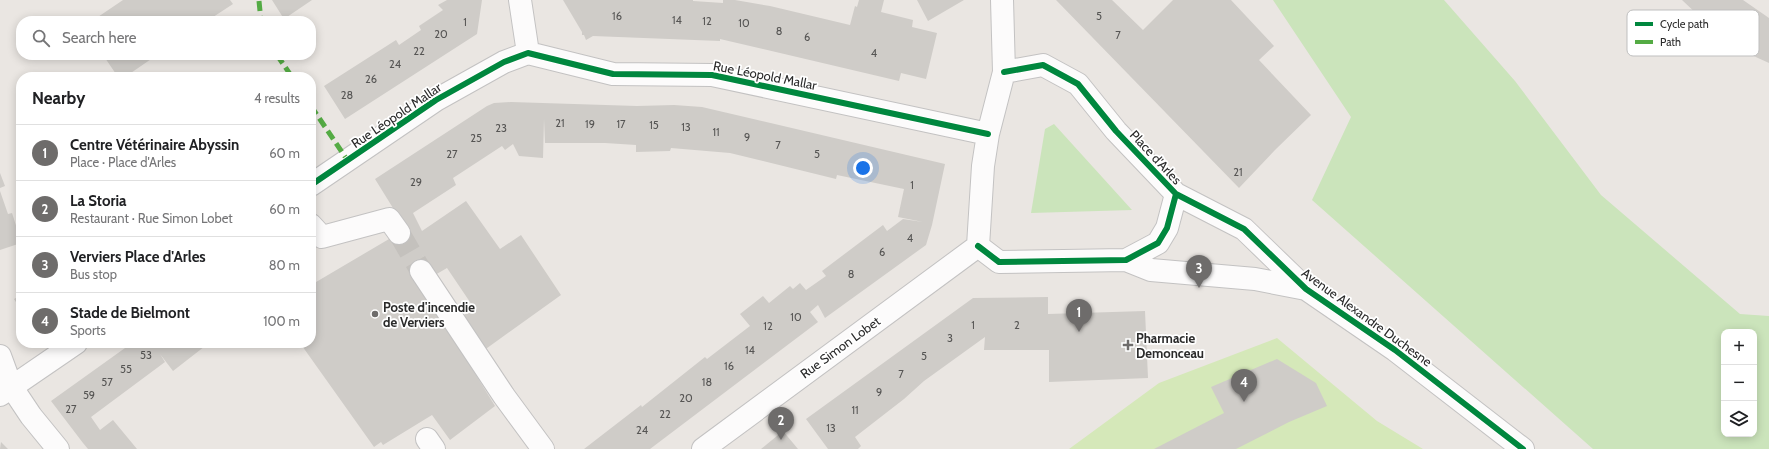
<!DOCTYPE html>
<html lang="en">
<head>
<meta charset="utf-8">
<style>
  :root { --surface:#fff; --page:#f6f6f6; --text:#202124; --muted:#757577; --line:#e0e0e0; --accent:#6e6c6b }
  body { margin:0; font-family:Cabin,sans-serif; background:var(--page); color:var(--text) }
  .controls { position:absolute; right:12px; bottom:12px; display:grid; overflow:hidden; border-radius:8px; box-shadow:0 2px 10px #0003 }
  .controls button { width:36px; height:36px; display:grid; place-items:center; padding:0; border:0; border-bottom:1px solid var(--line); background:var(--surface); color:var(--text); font:20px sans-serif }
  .you { position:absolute; left:863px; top:168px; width:14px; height:14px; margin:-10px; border:3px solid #fff; border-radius:50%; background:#1a73e8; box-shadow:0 0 0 6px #1a73e833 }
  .badge { display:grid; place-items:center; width:26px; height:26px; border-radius:50%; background:var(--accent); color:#fff; font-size:13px; font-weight:700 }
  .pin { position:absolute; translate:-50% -33px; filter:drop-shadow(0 1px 2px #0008) }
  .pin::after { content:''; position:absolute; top:21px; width:14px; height:12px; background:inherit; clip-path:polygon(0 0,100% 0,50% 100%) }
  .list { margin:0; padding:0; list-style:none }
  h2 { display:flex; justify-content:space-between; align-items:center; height:52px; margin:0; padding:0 16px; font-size:17px }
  h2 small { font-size:13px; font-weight:400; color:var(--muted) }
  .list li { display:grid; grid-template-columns:26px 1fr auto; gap:12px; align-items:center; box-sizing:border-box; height:56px; padding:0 16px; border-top:1px solid var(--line) }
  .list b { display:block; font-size:15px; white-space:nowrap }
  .list p { margin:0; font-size:13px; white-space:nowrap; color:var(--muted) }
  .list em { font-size:13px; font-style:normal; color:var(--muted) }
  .icon { flex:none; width:22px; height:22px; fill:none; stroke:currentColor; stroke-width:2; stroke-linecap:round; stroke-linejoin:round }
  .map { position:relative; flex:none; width:1769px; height:449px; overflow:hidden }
  .search { position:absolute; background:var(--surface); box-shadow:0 2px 10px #0003; left:16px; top:16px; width:300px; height:44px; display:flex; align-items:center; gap:10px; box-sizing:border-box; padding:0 14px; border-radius:16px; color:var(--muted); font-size:15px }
  .panel { position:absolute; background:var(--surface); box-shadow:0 2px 10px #0003; left:16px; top:72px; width:300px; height:276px; border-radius:16px }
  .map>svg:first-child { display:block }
  .green { fill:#cbe4bb; fill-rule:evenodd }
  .pitch { fill:#d5e8b9 }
  .building { fill:#cfccc8 }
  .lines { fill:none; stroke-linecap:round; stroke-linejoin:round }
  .minor-tunnel { stroke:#c4c1bd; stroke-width:22; stroke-dasharray:22 11; stroke-linecap:butt }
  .minor-casing { stroke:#c3c2c2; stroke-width:24 }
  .minor { stroke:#fcfbfb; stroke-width:22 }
  .quiet { stroke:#54ab44; stroke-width:5; stroke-dasharray:10 5; stroke-linecap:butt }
  .cycleway-casing { stroke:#fff; stroke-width:8 }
  .cycleway { stroke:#00873e; stroke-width:6 }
  .poi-dot { fill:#6e6c6b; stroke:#fff; stroke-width:1.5 }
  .labels { text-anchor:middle; stroke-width:3.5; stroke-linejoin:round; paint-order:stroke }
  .number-label { font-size:11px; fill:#565554 }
  .street-label { font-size:13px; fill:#2b2b2b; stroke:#fff }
  .poi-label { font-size:13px; font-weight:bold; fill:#2b2b2b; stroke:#fff; text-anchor:start }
  .key { fill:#fff; stroke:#bfbfbf; stroke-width:1 }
  .key-label { font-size:11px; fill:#2b2b2b }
</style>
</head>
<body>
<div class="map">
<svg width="1769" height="449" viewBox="0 0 1769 449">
  <rect width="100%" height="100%" fill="#eae6e2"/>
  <!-- green -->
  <path class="green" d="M1273,0H1444L1515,81L1601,195L1740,314L1769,316V449H1593L1312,200L1351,117ZM1724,332H1754V434H1724Z
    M1054,124L1132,210L1031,213L1045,129Z"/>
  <!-- pitch -->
  <path class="pitch" d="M1277,338L1377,421L1423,449H1069L1159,383Z"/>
  <!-- building -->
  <path class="building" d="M123,0H230L233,4L207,21H92Z
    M272,0H312L284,19Z
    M447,0H482L477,34L345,119L324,86L396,40L399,45L421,30L419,26L443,10L438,5Z
    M563,0H693V1L723,3V0H735L770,6L850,25L855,6L857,7L859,0H884L881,12L913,20L912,27L937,33L926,79L901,73L899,81L720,39V41L593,36L586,40L584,35H582V32Z
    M917,0H964L928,21Z
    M1056,0H1112L1143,30L1173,0H1231L1274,46L1259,60L1311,115L1275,150L1239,188Z
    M1682,0H1743L1769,18V63L1747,53L1718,34Z
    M103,55H157L125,77H118Z
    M511,102L637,106L674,105L702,107L945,164L932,225L926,245L825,318L818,305L810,312L818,322L650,449H584L641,405L642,407L705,357L707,359L750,326L740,314L763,296L769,303L790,286L793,289L800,283L806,290L826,276L822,271L883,225L887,231L903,219L923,222L898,217L904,189L837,175L836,179L730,153L671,148L670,151L636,152V145L605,143H545L544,119L543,158L519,156L513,144L505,150L502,146L453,178L456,185L413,213L422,231L466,201L500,249L521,235L561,295L483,351L460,318L474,308L447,268L435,275L421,253L429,266L414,274L495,406L450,440L432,415L383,445L381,442L374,447L300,343H311V285L406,229L375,179L487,106L494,103Z
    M0,173L5,186L0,188Z
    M0,191L8,214L12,213L21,241V243L0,250Z
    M21,295V310L14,299Z
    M1048,297V314L1145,311L1148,378L1049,382V350H984L985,337L924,381L904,399L855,437L861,446L858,449H828L806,419L973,298Z
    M132,343H209L173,371L160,354L165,362L91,417L100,430L113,420L137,449H88L83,443L90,438L83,443L51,401Z
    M1277,359L1316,383L1327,406L1289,422L1236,449H1154L1224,413L1211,387Z
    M783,431L798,449H761Z
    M1,442L8,449H0Z"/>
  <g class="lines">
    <!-- minor-tunnel -->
    <path class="minor-tunnel" d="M399,233L421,271"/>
    <!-- minor casing -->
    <g class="minor-casing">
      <path id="minor" d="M520,0L528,53
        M311,185L436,100L504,62L528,53L613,74L712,75L988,134
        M1176,194L1244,229L1306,289L1395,350L1523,449
        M311,225L322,237L389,219L399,233
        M978,246L999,262L1126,260L1158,243L1167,228L1176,194L1116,131L1078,84L1043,65L1004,72
        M978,246L983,166L988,134L1004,72L1002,0
        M1126,260L1151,270L1255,279L1306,289
        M421,271L504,396L543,449
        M0,356L11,386L31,416L58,449
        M0,395L76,343
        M427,439L434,449
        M703,449L978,246"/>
    </g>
    <!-- minor -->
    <use href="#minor" class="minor"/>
    <!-- quiet -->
    <path class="quiet" d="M259,1L261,21
      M277,55L292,77
      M311,106L348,161"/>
    <!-- cycleway casing -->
    <g class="cycleway-casing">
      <path id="cycleway" d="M311,185L436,100L504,62L528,53L613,74L712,75L988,134
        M1176,194L1244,229L1306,289L1395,350L1523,449
        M978,246L999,262L1126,260L1158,243L1167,228L1176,194L1116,131L1078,84L1043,65L1004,72"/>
    </g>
    <!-- cycleway -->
    <use href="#cycleway" class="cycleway"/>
  </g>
  <!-- markers -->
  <g class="poi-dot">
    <circle cx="375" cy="314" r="4"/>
    <path d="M1126 339h4v4h4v4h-4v4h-4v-4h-4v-4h4z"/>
  </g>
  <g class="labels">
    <!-- number labels -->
    <g class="number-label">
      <text x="617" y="20">16</text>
      <text x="1099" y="20">5</text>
      <text x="677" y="24">14</text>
      <text x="707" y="25">12</text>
      <text x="465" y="26">1</text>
      <text x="744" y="27">10</text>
      <text x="779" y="35">8</text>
      <text x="441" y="38">20</text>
      <text x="1118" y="39">7</text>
      <text x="807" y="41">6</text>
      <text x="419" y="55">22</text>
      <text x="874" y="57">4</text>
      <text x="395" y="68">24</text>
      <text x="371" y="83">26</text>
      <text x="347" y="99">28</text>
      <text x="560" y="127">21</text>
      <text x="590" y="128">19</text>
      <text x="621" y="128">17</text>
      <text x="654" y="129">15</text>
      <text x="686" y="131">13</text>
      <text x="501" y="132">23</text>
      <text x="716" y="136">11</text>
      <text x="747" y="141">9</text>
      <text x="476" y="142">25</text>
      <text x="778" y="149">7</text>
      <text x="452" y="158">27</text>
      <text x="817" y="158">5</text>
      <text x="1238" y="176">21</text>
      <text x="416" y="186">29</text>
      <text x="912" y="189">1</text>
      <text x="910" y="242">4</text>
      <text x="882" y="256">6</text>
      <text x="851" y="278">8</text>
      <text x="796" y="321">10</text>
      <text x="973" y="329">1</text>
      <text x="1017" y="329">2</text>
      <text x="768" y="330">12</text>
      <text x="950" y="342">3</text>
      <text x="750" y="354">14</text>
      <text x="146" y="359">53</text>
      <text x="924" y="360">5</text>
      <text x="729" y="370">16</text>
      <text x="126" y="373">55</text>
      <text x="901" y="378">7</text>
      <text x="107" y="386">57</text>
      <text x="707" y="386">18</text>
      <text x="879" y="396">9</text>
      <text x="89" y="399">59</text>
      <text x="686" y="402">20</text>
      <text x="71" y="413">27</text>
      <text x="855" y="414">11</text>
      <text x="665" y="418">22</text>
      <text x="831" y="432">13</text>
      <text x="642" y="434">24</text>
    </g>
    <!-- street labels -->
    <g class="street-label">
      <text transform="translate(765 75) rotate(11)" y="5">Rue Léopold Mallar</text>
      <text transform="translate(396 115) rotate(-34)" y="5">Rue Léopold Mallar</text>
      <text transform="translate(1156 157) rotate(47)" y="5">Place d'Arles</text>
      <text transform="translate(1367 317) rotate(36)" y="5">Avenue Alexandre Duchesne</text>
      <text transform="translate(840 347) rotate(-36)" y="5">Rue Simon Lobet</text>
    </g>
    <!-- poi labels -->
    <g class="poi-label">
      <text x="383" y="312">Poste d'incendie<tspan x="383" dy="15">de Verviers</tspan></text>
      <text x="1136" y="343">Pharmacie<tspan x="1136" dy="15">Demonceau</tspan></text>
    </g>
  </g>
  <!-- legend -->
  <rect x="1627" y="10" width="132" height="46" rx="6" class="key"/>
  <rect x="1635" y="22" width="18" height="4" fill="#00873e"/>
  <rect x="1635" y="40" width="18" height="4" fill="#54ab44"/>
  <g class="key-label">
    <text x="1660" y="28">Cycle path</text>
    <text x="1660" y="46">Path</text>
  </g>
</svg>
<div class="controls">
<button>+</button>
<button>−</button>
<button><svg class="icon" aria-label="layers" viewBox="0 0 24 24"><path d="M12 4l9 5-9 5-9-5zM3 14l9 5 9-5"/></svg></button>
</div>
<div class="you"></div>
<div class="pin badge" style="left:1079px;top:332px">1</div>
<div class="pin badge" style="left:781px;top:440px">2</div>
<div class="pin badge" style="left:1199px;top:288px">3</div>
<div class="pin badge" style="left:1244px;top:402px">4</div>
<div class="search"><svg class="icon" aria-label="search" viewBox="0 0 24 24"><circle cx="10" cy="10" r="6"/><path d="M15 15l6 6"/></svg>Search here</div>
<section class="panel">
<h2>Nearby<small>4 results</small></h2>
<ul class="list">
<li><span class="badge">1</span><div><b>Centre Vétérinaire Abyssin</b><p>Place · Place d'Arles</p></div><em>60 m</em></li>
<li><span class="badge">2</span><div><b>La Storia</b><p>Restaurant · Rue Simon Lobet</p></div><em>60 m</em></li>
<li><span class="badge">3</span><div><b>Verviers Place d'Arles</b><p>Bus stop</p></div><em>80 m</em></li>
<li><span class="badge">4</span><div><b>Stade de Bielmont</b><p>Sports</p></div><em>100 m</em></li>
</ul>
</section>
</div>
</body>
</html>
